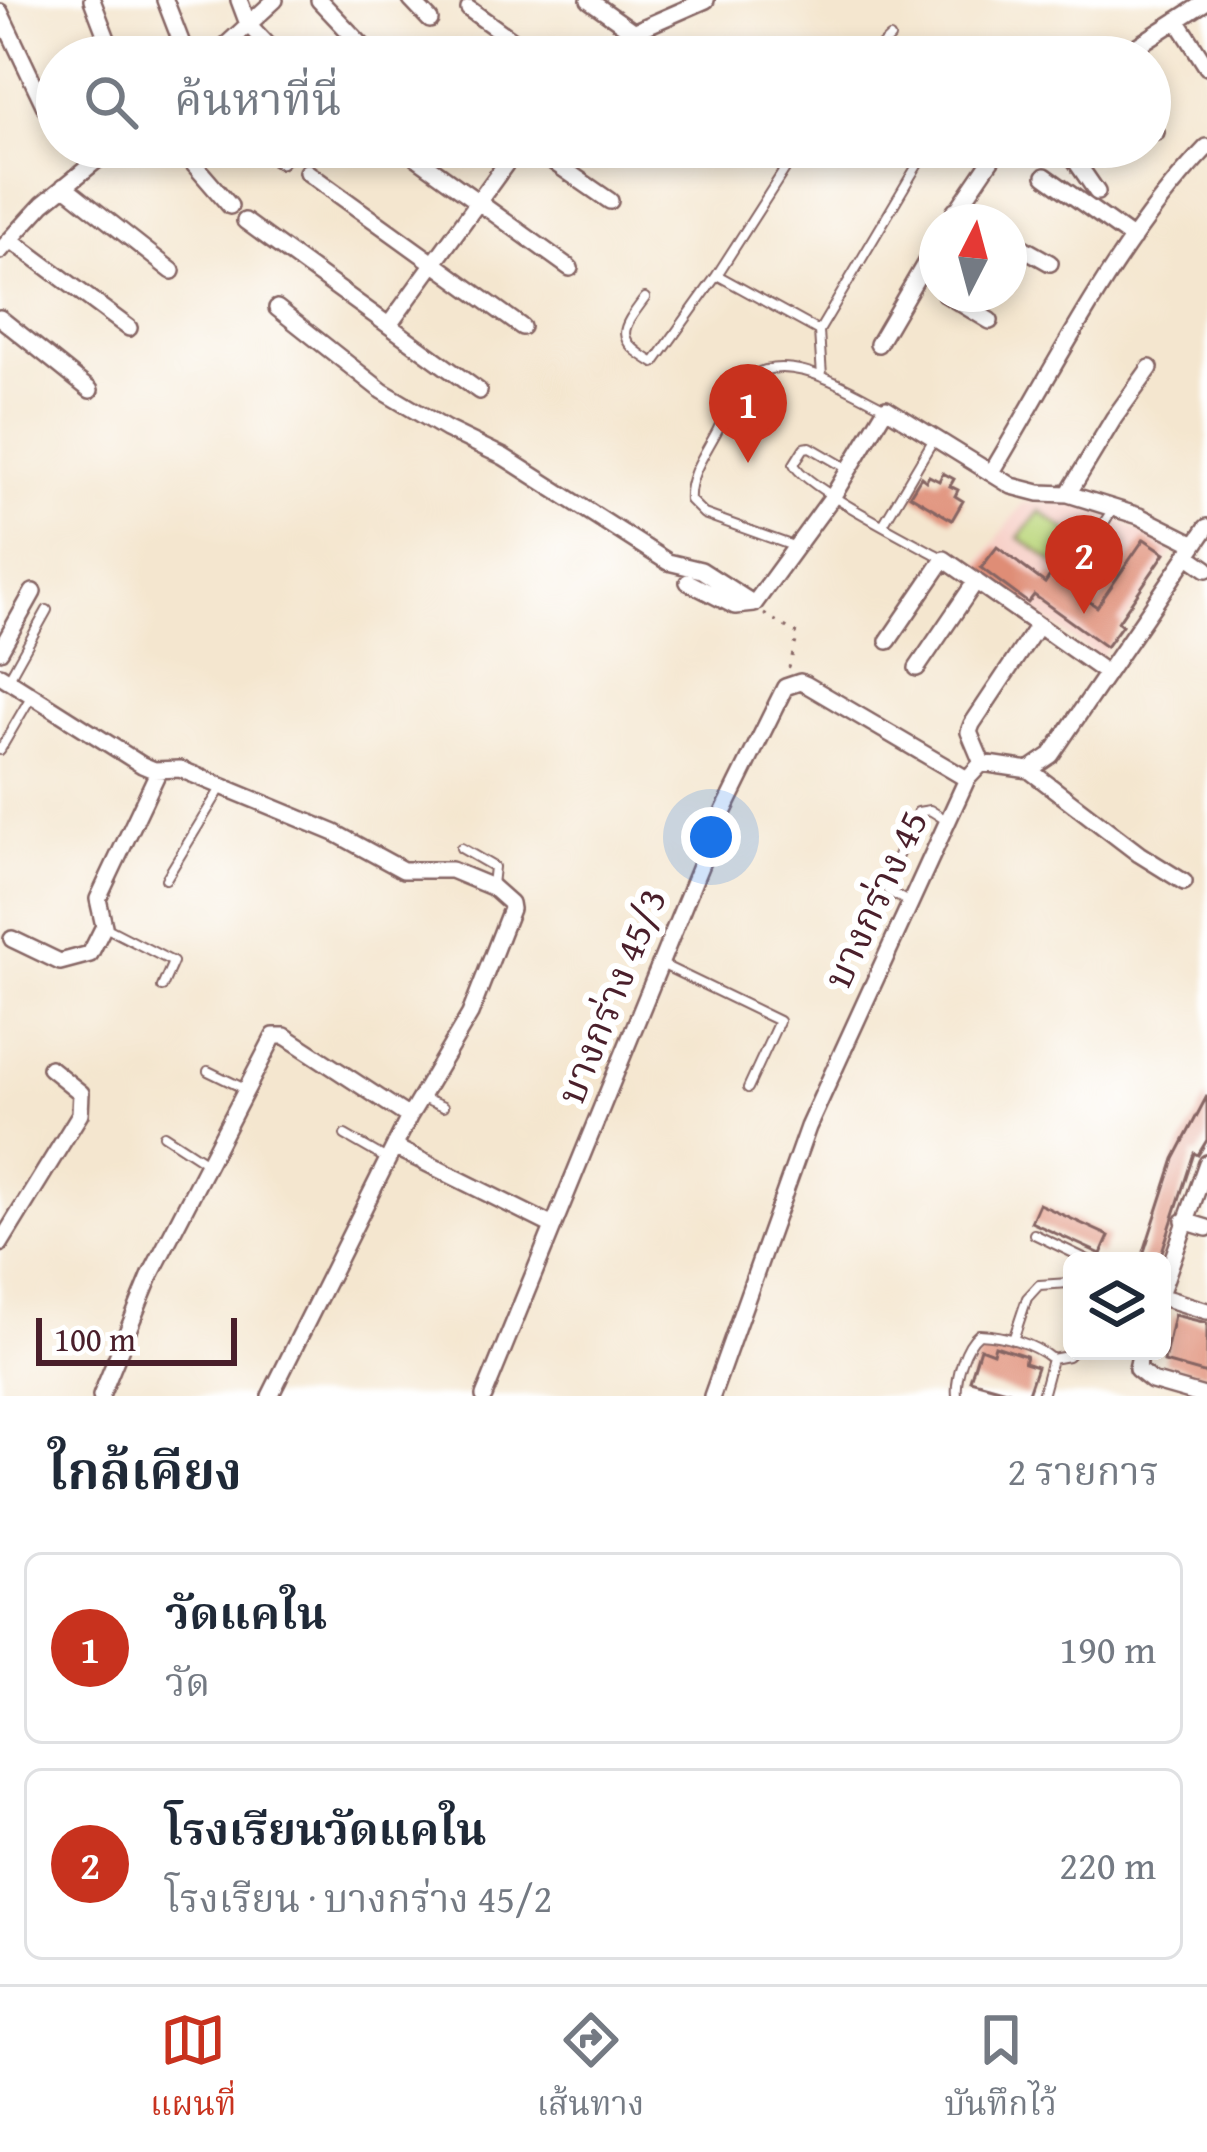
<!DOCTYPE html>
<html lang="th">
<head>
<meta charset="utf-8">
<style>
  :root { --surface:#fff; --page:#f6f6f7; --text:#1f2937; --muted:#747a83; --line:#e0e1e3; --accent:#c8321e }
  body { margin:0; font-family:"Gentium Book Plus","Noto Serif Thai",serif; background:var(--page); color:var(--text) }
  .controls { position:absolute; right:36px; bottom:36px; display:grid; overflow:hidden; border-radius:18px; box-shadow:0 6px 18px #0003 }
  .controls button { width:108px; height:108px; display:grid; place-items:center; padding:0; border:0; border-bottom:3px solid var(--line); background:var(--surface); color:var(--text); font:60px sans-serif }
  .compass { position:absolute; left:919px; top:204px; width:108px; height:108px; border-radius:50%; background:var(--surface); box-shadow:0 6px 18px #0003; rotate:6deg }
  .scale { position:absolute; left:36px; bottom:30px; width:201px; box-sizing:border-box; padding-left:12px; border:6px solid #4a1f2b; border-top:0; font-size:33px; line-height:42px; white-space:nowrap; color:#4a1f2b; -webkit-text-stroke:9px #fff; paint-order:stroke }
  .you { position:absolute; left:711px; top:837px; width:42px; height:42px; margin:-30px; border:9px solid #fff; border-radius:50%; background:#1a73e8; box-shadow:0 0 0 18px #1a73e833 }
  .badge { display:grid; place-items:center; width:78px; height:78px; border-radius:50%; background:var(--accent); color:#fff; font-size:39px; font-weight:700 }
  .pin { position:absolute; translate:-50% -99px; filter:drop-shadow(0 3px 6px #0008) }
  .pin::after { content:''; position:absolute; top:63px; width:42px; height:36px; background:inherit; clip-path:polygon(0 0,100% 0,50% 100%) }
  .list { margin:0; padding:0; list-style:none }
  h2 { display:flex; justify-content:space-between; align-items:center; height:156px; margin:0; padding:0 48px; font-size:51px }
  h2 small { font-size:39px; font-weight:400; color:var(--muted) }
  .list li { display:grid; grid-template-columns:78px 1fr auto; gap:36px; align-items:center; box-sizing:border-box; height:192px; margin:0 24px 24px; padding:0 24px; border:3px solid var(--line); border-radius:18px }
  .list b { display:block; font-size:45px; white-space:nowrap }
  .list p { margin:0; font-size:39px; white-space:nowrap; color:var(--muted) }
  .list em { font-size:39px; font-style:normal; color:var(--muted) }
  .icon { flex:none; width:66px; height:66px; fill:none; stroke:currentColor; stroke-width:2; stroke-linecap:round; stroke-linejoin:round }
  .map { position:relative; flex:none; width:1207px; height:1396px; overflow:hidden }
  .search { position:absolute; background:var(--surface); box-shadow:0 6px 18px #0003; left:36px; right:36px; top:36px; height:132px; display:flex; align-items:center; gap:30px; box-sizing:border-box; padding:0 42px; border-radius:66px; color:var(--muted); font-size:45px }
  .sheet { height:588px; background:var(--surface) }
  nav { display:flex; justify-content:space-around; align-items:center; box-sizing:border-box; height:168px; border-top:3px solid var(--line); background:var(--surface); font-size:33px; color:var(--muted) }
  nav a { display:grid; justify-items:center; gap:6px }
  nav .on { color:var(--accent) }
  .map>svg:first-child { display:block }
  .built { fill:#f7d1c9 }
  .green { fill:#bcd77d; stroke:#837b54; stroke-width:3 }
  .building { fill:#df8d76 }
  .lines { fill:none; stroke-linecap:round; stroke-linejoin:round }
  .service-casing { stroke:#866564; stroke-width:12 }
  .minor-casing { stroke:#866564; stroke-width:20 }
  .path { stroke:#866564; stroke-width:3; stroke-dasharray:3 9; stroke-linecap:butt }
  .service { stroke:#fff; stroke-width:8 }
  .minor { stroke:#fff; stroke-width:15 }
  .labels { text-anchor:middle; stroke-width:12; stroke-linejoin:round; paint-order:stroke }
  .street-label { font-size:39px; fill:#4a1f2b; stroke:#fff }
</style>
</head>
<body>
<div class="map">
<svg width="1207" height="1396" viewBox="0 0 1207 1396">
  <rect width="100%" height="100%" fill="#fff"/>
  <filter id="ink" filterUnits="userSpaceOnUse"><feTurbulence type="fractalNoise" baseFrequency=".00833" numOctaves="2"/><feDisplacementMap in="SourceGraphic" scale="24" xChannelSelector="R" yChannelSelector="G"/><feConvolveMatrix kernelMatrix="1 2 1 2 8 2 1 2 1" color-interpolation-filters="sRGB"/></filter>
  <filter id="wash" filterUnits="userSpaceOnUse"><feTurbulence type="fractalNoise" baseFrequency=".004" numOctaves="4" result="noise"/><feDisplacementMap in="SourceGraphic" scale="48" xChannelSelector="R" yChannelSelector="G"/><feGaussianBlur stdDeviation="2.7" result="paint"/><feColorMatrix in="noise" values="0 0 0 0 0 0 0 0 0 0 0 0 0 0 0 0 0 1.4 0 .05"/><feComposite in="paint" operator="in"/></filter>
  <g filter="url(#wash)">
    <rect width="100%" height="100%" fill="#f4e6cf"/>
    <!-- built -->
    <path class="built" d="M1023,503H1090L1173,551L1100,659L976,568Z"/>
    <!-- green -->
    <path class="green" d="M1040,511L1090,548L1071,574L1019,538Z"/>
    <g id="blocks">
      <!-- building -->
      <path class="building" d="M943,473L954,479L950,486L958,490L955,496L963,501L952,520L910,495L921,477L926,481L929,476L939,481Z
        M1144,539L1165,553L1118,622L1122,625L1106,647L1034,595L1028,603L981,568L997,547L1045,583L1051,574L1097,607Z
        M1207,1096V1140L1198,1155L1194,1153L1159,1261H1141L1174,1159Z
        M1039,1204L1109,1236L1101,1254L1031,1222Z
        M1174,1315L1207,1323V1374L1164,1362Z
        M995,1346L1026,1356L1024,1363L1037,1367L1027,1396L970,1380L980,1348L993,1353Z"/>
    </g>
  </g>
  <g filter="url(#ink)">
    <use href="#blocks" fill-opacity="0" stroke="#866564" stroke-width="3"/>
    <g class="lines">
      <!-- service casing -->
      <g class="service-casing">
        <path id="service" d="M870,57L890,38
          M799,147L717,275L819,331L822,377
          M645,298C620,331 614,339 654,363L717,275
          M819,331L928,147
          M848,469L810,447L804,448L794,464C803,486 916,543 944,559
          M884,523L935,437
          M796,547L704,514L690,500C688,476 706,452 717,431C725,415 732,393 745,381C784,346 848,390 886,408
          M1075,567L1113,509
          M8,680L47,610
          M0,750L32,695
          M461,848L494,867L492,885
          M166,879L221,788
          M910,903L888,891L885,884L918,812L930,810L946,820
          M105,927L173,962L162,987
          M661,964L779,1021L748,1088
          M208,1071L245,1089
          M422,1098L443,1107
          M164,1135L207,1163
          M345,1135L385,1158
          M1034,1234L1090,1261
          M1013,1340L1027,1298L1039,1285L1069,1283
          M1052,1359L1068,1356L1073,1351
          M957,1396C955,1378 965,1345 979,1334C1004,1335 1032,1343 1052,1359L1042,1396"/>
      </g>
      <!-- minor casing -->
      <g class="minor-casing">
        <path id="minor" d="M92,0L114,57
          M165,0L187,57
          M239,0L248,24L279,57
          M319,0L373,57
          M411,0L430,20
          M589,0L669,57
          M469,9L536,57
          M0,12L46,109
          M1177,20L1207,67
          M213,57L275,0
          M595,57L633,32L706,0
          M1120,57L1207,1
          M1150,124L1156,132
          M179,147L230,206
          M268,147L280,160
          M402,147L570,268
          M532,147L610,201
          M1066,147L1097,192
          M307,172L522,327
          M1045,176L1133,239
          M64,186L172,271
          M955,210L977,222
          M245,221L479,391
          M949,222L1000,147
          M11,240L129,328
          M1009,240L1050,263
          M0,251L43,204L113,147
          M945,294L990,321
          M277,308L382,391L446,429L504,457L668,562L701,570L754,604L833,496L886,408L1012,486L1039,493L1068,494L1139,516L1195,544
          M0,318L90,390
          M389,325L518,147
          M878,344L937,243
          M992,472C1058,362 1117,240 1207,147
          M1068,494L1114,418L1150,368
          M1187,555L1207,569
          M688,582L735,606L754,604
          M888,641L944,559L1105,672
          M0,651L33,592
          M917,668L976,581
          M0,675L142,765L154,770L180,769L335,833L403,870H451L492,887L510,903L511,909L470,1014L409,1117L270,1396
          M982,763L969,732L972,724L1038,625
          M1029,770L1139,854L1184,882
          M12,939L60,962L90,954L104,926L98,899L159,770
          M394,1147L553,1226
          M1184,1221L1207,1228
          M0,1244L80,1114L81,1093L50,1068
          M1162,1289L1207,1163
          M1162,1297L1207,1311
          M1141,1351L1137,1369L1152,1381L1204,1396
          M101,1396L151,1274L274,1036H285L409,1117
          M484,1396L716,827L785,687L800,682L807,685L967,779
          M712,1396L808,1127L967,779L982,763L1029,770L1051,755L1207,527"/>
      </g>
      <!-- path -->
      <path class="path" d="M764,614L798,634L789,668"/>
      <!-- service -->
      <use href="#service" class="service"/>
      <!-- minor -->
      <use href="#minor" class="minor"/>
    </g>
  </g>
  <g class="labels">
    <!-- street labels -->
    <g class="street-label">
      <text transform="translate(875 899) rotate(-65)" y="14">บางกร่าง 45</text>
      <text transform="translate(611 996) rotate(-68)" y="14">บางกร่าง 45/3</text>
    </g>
  </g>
</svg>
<div class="controls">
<button><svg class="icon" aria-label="layers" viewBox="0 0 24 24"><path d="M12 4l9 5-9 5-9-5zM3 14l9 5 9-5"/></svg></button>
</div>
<svg class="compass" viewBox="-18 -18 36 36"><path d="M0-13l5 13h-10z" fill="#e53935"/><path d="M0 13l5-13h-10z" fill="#747a83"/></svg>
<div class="scale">100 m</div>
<div class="you"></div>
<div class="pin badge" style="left:748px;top:463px">1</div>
<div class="pin badge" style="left:1084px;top:614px">2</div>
<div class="search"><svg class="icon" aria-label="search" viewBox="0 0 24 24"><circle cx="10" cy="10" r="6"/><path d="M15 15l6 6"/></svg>ค้นหาที่นี่</div>
</div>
<section class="sheet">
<h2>ใกล้เคียง<small>2 รายการ</small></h2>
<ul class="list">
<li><span class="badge">1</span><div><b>วัดแคใน</b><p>วัด</p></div><em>190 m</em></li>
<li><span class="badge">2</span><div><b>โรงเรียนวัดแคใน</b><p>โรงเรียน · บางกร่าง 45/2</p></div><em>220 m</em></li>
</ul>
</section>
<nav>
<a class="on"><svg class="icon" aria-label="map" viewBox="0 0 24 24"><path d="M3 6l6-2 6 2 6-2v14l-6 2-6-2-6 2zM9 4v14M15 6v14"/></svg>แผนที่</a>
<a><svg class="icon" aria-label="directions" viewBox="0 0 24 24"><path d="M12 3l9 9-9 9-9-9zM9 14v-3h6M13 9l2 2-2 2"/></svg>เส้นทาง</a>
<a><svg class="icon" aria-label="saved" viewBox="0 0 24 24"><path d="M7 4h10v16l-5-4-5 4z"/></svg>บันทึกไว้</a>
</nav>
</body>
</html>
